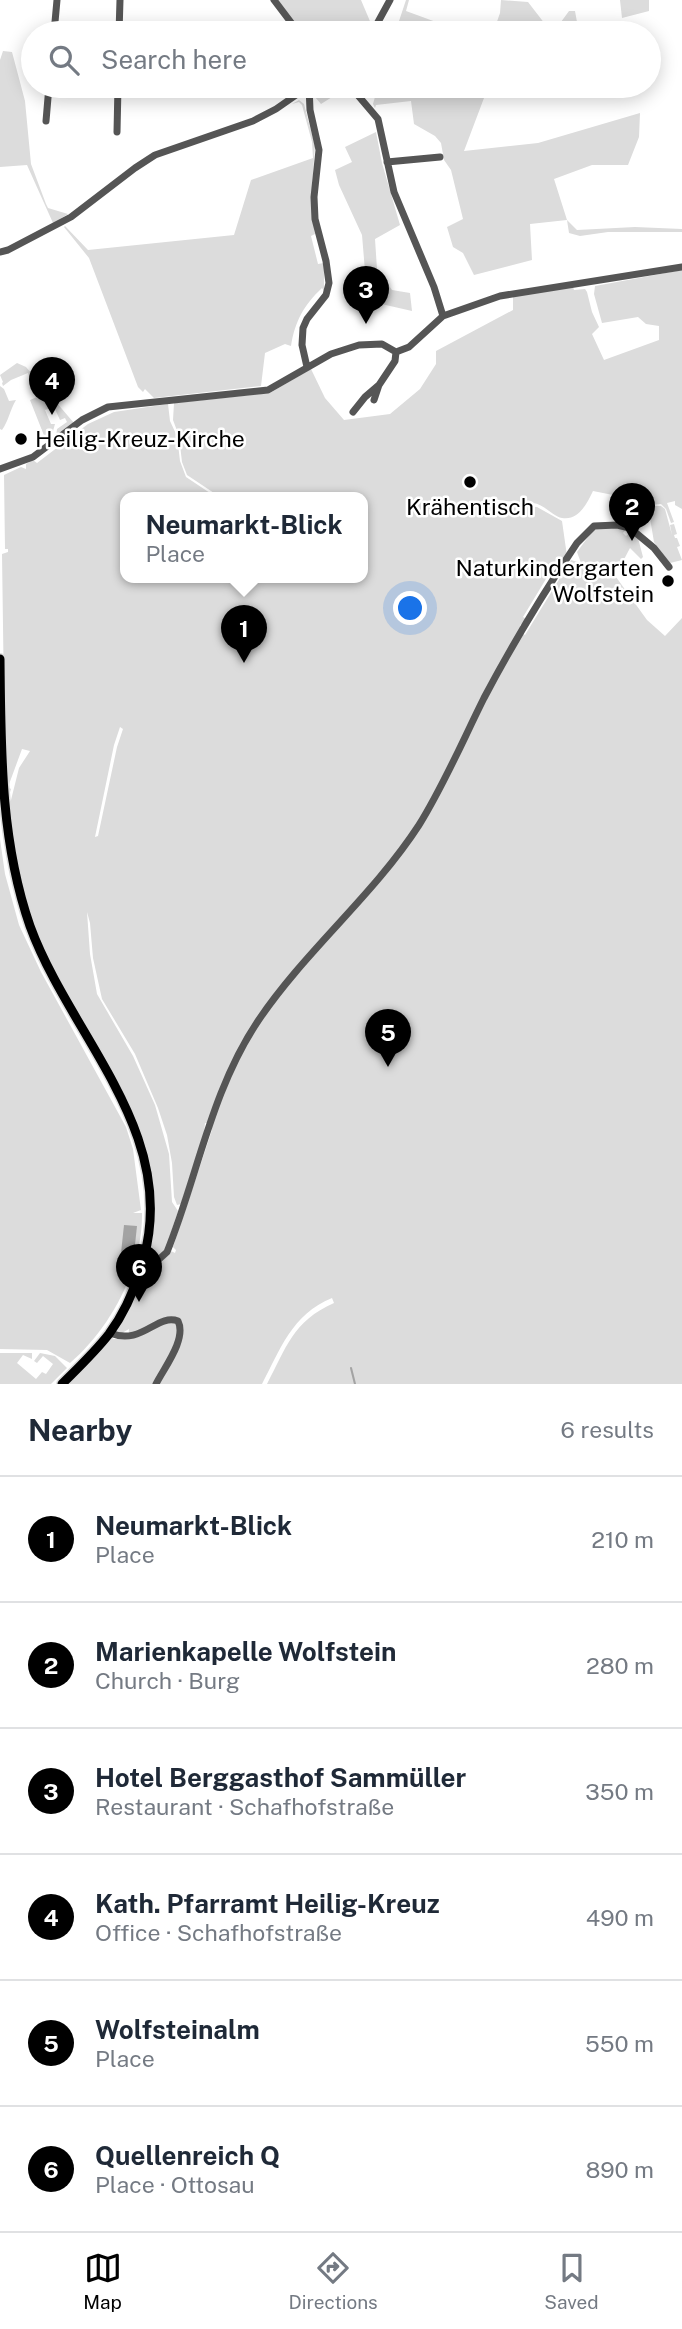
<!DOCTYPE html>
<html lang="en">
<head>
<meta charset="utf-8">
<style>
  :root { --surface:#fff; --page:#f2f2f3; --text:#1f2937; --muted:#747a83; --line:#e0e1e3; --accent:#000 }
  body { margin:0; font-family:"Public Sans",sans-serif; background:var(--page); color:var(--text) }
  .you { position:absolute; left:411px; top:609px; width:24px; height:24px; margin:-18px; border:5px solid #fff; border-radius:50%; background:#1a73e8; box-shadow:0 0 0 10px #1a73e833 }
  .badge { display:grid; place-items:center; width:46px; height:46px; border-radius:50%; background:var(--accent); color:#fff; font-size:23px; font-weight:700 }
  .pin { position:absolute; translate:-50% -58px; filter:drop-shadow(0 2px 4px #0008) }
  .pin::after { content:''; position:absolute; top:37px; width:24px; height:21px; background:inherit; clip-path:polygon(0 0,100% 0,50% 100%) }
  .popup { position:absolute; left:120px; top:492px; width:248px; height:91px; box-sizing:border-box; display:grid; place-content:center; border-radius:14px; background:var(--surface); filter:drop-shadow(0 2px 5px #0005); font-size:23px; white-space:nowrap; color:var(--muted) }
  .popup b { font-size:26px; color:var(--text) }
  .popup::after { content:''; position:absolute; left:50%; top:100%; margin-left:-14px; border:14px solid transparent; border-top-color:var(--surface) }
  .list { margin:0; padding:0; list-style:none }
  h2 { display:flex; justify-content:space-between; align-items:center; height:91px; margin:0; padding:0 28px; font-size:30px }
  h2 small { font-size:23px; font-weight:400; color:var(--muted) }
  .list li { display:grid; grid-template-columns:46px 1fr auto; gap:21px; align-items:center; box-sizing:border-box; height:126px; padding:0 28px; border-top:2px solid var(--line) }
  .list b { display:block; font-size:26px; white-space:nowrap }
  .list p { margin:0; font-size:23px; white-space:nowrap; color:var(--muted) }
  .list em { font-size:23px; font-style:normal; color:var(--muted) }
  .icon { flex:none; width:38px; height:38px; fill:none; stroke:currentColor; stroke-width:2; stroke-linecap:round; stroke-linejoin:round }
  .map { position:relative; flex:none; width:682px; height:1384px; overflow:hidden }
  .search { position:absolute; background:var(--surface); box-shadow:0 4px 18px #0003; left:21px; right:21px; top:21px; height:77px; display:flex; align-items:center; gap:18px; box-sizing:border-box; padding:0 24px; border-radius:38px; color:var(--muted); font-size:26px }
  .sheet { height:847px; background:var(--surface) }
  nav { display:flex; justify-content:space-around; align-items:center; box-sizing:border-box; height:98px; border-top:2px solid var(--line); background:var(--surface); font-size:19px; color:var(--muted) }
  nav a { display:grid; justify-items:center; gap:4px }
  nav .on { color:var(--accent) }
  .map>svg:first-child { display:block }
  .green { fill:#dcdcdc; fill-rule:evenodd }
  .water { fill:#a3a3a3 }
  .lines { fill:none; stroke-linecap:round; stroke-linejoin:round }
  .stream { stroke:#a3a3a3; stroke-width:2 }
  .major-casing { stroke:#dbdbdb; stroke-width:12 }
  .minor { stroke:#555; stroke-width:7 }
  .major { stroke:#000; stroke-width:9 }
  .poi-dot { fill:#000; stroke:#fff; stroke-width:2.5 }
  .labels { text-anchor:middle; stroke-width:5; stroke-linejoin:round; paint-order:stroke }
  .poi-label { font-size:23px; fill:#000; stroke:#fff; text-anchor:start }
</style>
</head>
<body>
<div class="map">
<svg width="682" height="1384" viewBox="0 0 682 1384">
  <rect width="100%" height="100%" fill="#fff"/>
  <!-- green -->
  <path class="green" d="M278,0H361L372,26L368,33H302Z
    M406,0H409L406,11L436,22L441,33H395Z
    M501,0L528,2L552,33H493L500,13Z
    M620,0H649V11L622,18Z
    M569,11H575L579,33H553Z
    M3,51L12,52L25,101L31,164L46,204L48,208L68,214L53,223L27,165L0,167V60Z
    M316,86H347L348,87L321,104L315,97Z
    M378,86H566L560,91L484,98L464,151L538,143L640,113L639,137L628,165H592L554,179L567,220L577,230L635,227L682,229V232H608L580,236L569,233L567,220L530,224L532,260L474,275L463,253L453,247L447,227L463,219L451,170L444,160L441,143L435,136L414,124L411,101L376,105L375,108L373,104Z
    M299,100L304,104L315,146L311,201L315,234L311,236L318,264L324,263V291L322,288C304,305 295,321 291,346L285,344L265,353L261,386L154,398L145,389L143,392L138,387L89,258L64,227L65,226L88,250L234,235L251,180L313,158L312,142L302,105L299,102L292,104Z
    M376,132L382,163L400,225L375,239L377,269L392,290L410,293L412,311L377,303L366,283L362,235L339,185L335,170L352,162L345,147Z
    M682,270V509L675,505V501L667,503L674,522L671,523L666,509L661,504L646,505L647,514L637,513L628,498L593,491C587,503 579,521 562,518C552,516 544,504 533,503C517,500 506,504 489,497L488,499L507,505L537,507L562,521L567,556L564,561L558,559L523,617L528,620L520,625V632L525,635L571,560L581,563L577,552L594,529L599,527L626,529L623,533L626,536L632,531L638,538L643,557L641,559L630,548L620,567L611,570L647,620L665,636L682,618V1384H267C286,1348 293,1321 334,1303L332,1298C292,1314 280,1350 262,1384H68L110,1339H128L129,1329L122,1333L118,1332V1328L130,1308L145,1271L161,1263L171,1251L175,1253L176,1250L173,1247L212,1130L207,1123H205L204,1133L181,1204L177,1205L174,1197L172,1163L167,1135L158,1108L135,1054L102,999L93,958L90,923L87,912L90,954L97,994L133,1056L155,1105L169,1154L172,1202L178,1211L165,1251L157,1259H152L149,1253C156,1217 155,1183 146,1148C138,1119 122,1092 107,1067C84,1026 61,987 42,945C21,900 14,854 7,806L11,800L19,768L30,751L22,749L8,787L11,789L8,799L5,769L2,554L8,552V549H5L4,475L21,467L26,469V464L33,460L37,463L88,424L114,412L168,404L170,421L177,436L180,461L186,477L216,497H125V577H363V497H220L187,475L182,462L179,436L173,420L174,403L270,393L311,369L325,398L344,420L390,414L420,389L436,364V351L513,310V295L573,287L574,290L585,289L587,292L592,312L599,327L592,334L604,360L659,340V326L646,324L638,317L602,323L594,294L595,286ZM120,727L123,729L117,747L98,836L95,837L114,745Z
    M17,363L26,367L74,423L56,437L57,429L67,422L65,418L60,420L54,407L45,410L51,424H55L51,438H45L30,400L37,397L28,373L11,380L3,386L2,383L3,382L0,375Z
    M0,386L4,389L9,401L16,400C10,410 8,422 2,430L0,429Z
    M648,506H661L665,509L672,535L670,525L674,524L677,534L674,535L675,538H677L680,546L677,547L682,560L670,563L654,542Z
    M0,839L5,874L19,925L41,972L126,1127L133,1149L141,1210L133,1213H142C143,1267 111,1328 70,1363L47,1350L0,1349Z
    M0,1353H32V1359L23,1355L17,1363L36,1379L42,1372L46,1374L53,1364L43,1356L37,1363L34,1361L40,1353L55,1356L67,1368L51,1384H0Z"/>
  <!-- water -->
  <path class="water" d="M124,1225L137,1226L134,1254L121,1253Z"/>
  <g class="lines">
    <!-- stream -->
    <path class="stream" d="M351,1368L355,1384"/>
    <!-- major casing -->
    <g class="major-casing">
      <path id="major" d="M0,659C1,749 0,840 30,926C70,1036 178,1131 144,1257C137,1284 126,1311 109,1334C95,1352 78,1368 62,1384"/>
    </g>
    <!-- minor -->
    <path class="minor" d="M274,0L299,33
      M54,33L57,0
      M119,33L120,0
      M372,33L390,0
      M350,86L378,119L394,192L434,287L443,316
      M46,121L49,86
      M117,132L118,86
      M387,162L440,157
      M0,252L8,250L71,217L135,168L155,155L253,121L276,109L309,86
      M396,352L409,347L443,316L500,296L682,267
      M307,367L302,345L303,328L307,319L326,295L329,283L326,261L315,219L314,197L319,150L310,110L309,86
      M374,400L379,385L395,361L396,352
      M353,412L365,397L379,385
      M0,469L33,457L82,420L108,407L268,390L331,354L359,345L382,344L396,352
      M143,1262L155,1263L167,1252C198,1175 211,1091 258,1021C305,951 373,896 419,825C444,785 463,740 484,698C512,645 544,592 577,543L594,526L617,525L630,528L654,548L669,567
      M110,1333C142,1346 157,1313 178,1321C187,1339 164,1368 156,1384"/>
    <!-- major -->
    <use href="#major" class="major"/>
  </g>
  <!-- markers -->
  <g class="poi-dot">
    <circle cx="21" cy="439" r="7"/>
    <circle cx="470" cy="482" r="7"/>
    <circle cx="668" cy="581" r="7"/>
  </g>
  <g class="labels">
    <!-- poi labels -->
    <g class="poi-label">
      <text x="35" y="447">Heilig-Kreuz-Kirche</text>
      <text x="470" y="515" text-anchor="middle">Krähentisch</text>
      <text x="654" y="576" text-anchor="end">Naturkindergarten<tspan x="654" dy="26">Wolfstein</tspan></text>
    </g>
  </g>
</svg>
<div class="you"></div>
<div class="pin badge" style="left:244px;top:663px">1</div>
<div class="popup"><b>Neumarkt-Blick</b>Place</div>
<div class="pin badge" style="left:632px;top:541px">2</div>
<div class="pin badge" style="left:366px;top:324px">3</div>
<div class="pin badge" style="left:52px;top:415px">4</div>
<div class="pin badge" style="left:388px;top:1067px">5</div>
<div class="pin badge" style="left:139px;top:1302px">6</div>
<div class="search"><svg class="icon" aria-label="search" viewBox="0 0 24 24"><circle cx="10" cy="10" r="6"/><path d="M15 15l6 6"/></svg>Search here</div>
</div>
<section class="sheet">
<h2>Nearby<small>6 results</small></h2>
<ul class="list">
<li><span class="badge">1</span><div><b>Neumarkt-Blick</b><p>Place</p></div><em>210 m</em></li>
<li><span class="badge">2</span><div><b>Marienkapelle Wolfstein</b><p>Church · Burg</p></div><em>280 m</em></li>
<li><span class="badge">3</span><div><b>Hotel Berggasthof Sammüller</b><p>Restaurant · Schafhofstraße</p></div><em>350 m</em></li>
<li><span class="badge">4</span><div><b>Kath. Pfarramt Heilig-Kreuz</b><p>Office · Schafhofstraße</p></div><em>490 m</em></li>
<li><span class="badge">5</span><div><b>Wolfsteinalm</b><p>Place</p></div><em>550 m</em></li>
<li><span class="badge">6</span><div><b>Quellenreich Q</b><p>Place · Ottosau</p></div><em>890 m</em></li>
</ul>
</section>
<nav>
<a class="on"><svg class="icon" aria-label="map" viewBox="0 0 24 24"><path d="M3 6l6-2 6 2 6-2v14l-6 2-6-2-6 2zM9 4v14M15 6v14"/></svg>Map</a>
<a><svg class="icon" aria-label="directions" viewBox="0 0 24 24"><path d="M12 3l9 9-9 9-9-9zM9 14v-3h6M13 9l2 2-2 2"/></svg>Directions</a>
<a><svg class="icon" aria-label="saved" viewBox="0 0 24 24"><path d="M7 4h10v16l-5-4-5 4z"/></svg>Saved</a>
</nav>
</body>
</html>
